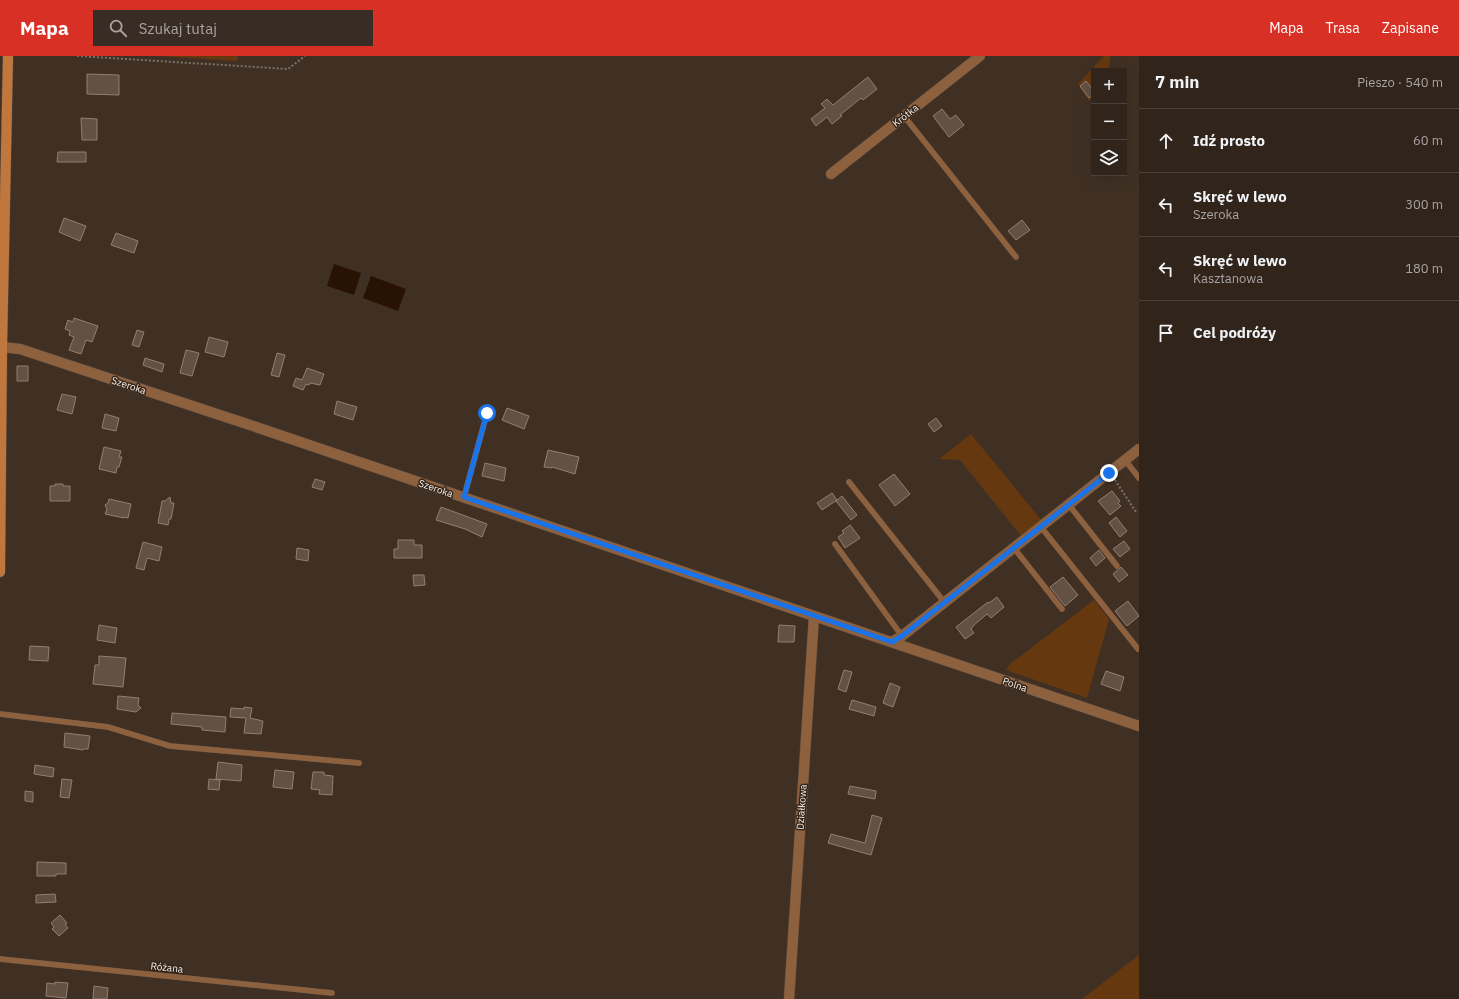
<!DOCTYPE html>
<html lang="pl">
<head>
<meta charset="utf-8">
<style>
  :root { --surface:#30241b; --page:#382c24; --text:#f1f3f6; --muted:#a8a4a3; --line:#4b413a; --accent:#d93025 }
  body { margin:0; font-family:"IBM Plex Sans",sans-serif; background:var(--page); color:var(--text) }
  .controls { position:absolute; right:12px; top:12px; display:grid; overflow:hidden; border-radius:0px; box-shadow:0 4px 16px #0002 }
  .controls button { width:36px; height:36px; display:grid; place-items:center; padding:0; border:0; border-bottom:1px solid var(--line); background:var(--surface); color:var(--text); font:20px sans-serif }
  .stop { position:absolute; width:12px; height:12px; margin:-9px; border:3px solid #1a73e8; border-radius:50%; background:#fff }
  .stop.end { background:#1a73e8; border-color:#fff; box-shadow:0 1px 4px #0008 }
  .list { margin:0; padding:0; list-style:none }
  h2 { display:flex; justify-content:space-between; align-items:center; height:52px; margin:0; padding:0 16px; font-size:17px }
  h2 small { font-size:13px; font-weight:400; color:var(--muted) }
  .list li { display:grid; grid-template-columns:26px 1fr auto; gap:12px; align-items:center; box-sizing:border-box; height:64px; padding:0 16px; border-top:1px solid var(--line) }
  .list b { display:block; font-size:15px; white-space:nowrap }
  .list p { margin:0; font-size:13px; white-space:nowrap; color:var(--muted) }
  .list em { font-size:13px; font-style:normal; color:var(--muted) }
  .icon { flex:none; width:22px; height:22px; fill:none; stroke:currentColor; stroke-width:2; stroke-linecap:round; stroke-linejoin:round }
  .map { position:relative; flex:none; width:1139px; height:943px; overflow:hidden }
  header { display:flex; align-items:center; gap:24px; box-sizing:border-box; height:56px; padding:0 20px; background:var(--accent); color:#fff }
  header strong { font-size:19px }
  nav { display:flex; gap:22px; margin-inline-start:auto; font-size:14px }
  .search { width:280px; height:36px; background:var(--page); display:flex; align-items:center; gap:10px; box-sizing:border-box; padding:0 14px; border-radius:0px; color:var(--muted); font-size:15px }
  main { display:flex }
  aside { flex:1; background:var(--surface) }
  .map>svg:first-child { display:block }
  .green { fill:#65380f }
  .water { fill:#271203 }
  .building { fill:#635144; stroke:#937f72 }
  .lines { fill:none; stroke-linecap:round; stroke-linejoin:round }
  .lane-casing { stroke:#5e4e43; stroke-width:6 }
  .street-casing { stroke:#5e4e43; stroke-width:11 }
  .secondary-casing { stroke:#5e4e43; stroke-width:11 }
  .path { stroke:#7f7167; stroke-width:2; stroke-dasharray:2 2; stroke-linecap:butt }
  .lane { stroke:#8d603e; stroke-width:5.5 }
  .street { stroke:#8d603e; stroke-width:10 }
  .secondary { stroke:#bf773d; stroke-width:10 }
  .route { stroke:#1a73e8; stroke-width:5 }
  .labels { text-anchor:middle; stroke-width:3; stroke-linejoin:round; paint-order:stroke }
  .street-label { font-size:10px; fill:#f9eee7; stroke:#35261a }
</style>
</head>
<body>
<header>
<strong>Mapa</strong>
<div class="search"><svg class="icon" aria-label="search" viewBox="0 0 24 24"><circle cx="10" cy="10" r="6"/><path d="M15 15l6 6"/></svg>Szukaj tutaj</div>
<nav><a>Mapa</a><a>Trasa</a><a>Zapisane</a></nav>
</header>
<main>
<div class="map">
<svg width="1139" height="943" viewBox="0 0 1139 943">
  <rect width="100%" height="100%" fill="#403024"/>
  <!-- green -->
  <path class="green" d="M159,0H238L237,5Z
    M1104,0H1110L1109,15H1094V41L1089,45L1078,28Z
    M971,378L1042,465L1021,480L960,404L939,403Z
    M1094,544L1109,563L1087,642L1006,614L1010,608Z
    M1139,899V943H1082Z"/>
  <!-- water -->
  <path class="water" d="M334,208L361,217L354,239L327,230Z
    M371,220L406,233L398,255L363,242Z"/>
  <!-- building -->
  <path class="building" d="M87,18L119,19V39L87,38Z
    M868,21L877,33L863,44L861,42L840,59L842,60L832,68L827,61L816,70L811,63L825,52L821,48L827,43L833,49Z
    M1086,25L1094,35V38L1089,42L1080,30Z
    M942,53L950,63L956,59L964,69L949,81L933,60Z
    M81,62L97,63V84H82Z
    M58,96H86V106H57Z
    M64,162L86,170L80,185L59,176Z
    M1022,164L1030,174L1016,184L1008,175Z
    M116,177L138,185L134,197L111,189Z
    M74,262L98,270L92,286L86,284L81,298L69,294L74,281L69,279L70,275L65,273L68,264L73,266Z
    M137,274L144,276L139,291L132,289Z
    M209,281L228,286L224,301L205,296Z
    M186,294L199,297L192,320L180,317Z
    M277,297L285,299L279,321L271,319Z
    M145,302L164,308L162,316L143,309Z
    M17,310H28V325H17Z
    M307,312L324,318L320,329L310,327L309,329L306,328L303,334L293,330L296,322L302,324Z
    M62,338L76,341L72,358L57,354Z
    M337,345L357,351L353,364L334,358Z
    M507,352L529,360L524,373L502,364Z
    M105,358L119,362L116,375L102,372Z
    M936,362L942,370L934,376L928,368Z
    M104,391L121,395L119,401H122L119,411H117L116,417L99,413Z
    M548,394L579,401L575,418L552,411V412L544,411Z
    M485,407L506,412L504,425L482,420Z
    M894,418L910,438L895,450L879,429Z
    M315,423L325,426L322,434L312,431Z
    M55,428H63V430H70V445H50V430H55Z
    M1112,435L1120,445L1118,447L1121,450L1110,459L1098,445Z
    M832,437L837,444L822,454L817,447Z
    M842,440L857,459L851,464L836,445Z
    M170,441L171,447H174L171,463H169L168,469L158,467L162,445H165Z
    M109,443L131,448L128,462L124,461V462L105,458L107,453L105,449L108,447Z
    M441,451L487,468L482,481L465,473L436,464Z
    M1116,461L1127,475L1120,481L1109,467Z
    M850,469L860,482L845,492L838,481L844,477L842,475Z
    M398,484H414V489H422V502H394V493H398Z
    M1124,485L1130,493L1120,501L1113,493Z
    M143,486L162,491L159,505L147,502L144,514L136,512Z
    M297,492L309,494L308,505L296,503Z
    M1099,494L1105,502L1096,510L1090,502Z
    M1121,511L1128,519L1119,526L1113,518Z
    M413,519H424L425,529L414,530Z
    M1063,521L1078,539L1065,550L1050,531Z
    M997,541L1004,551L991,562L987,558L974,569L971,573L974,577L965,583L956,571L988,546L989,547Z
    M1128,545L1139,560L1127,570L1115,555Z
    M99,569L117,572L115,587L97,584Z
    M779,569L795,570L794,586H778Z
    M30,590L49,591L48,605L29,604Z
    M99,600L126,602L123,631L93,628L95,609H99Z
    M844,614L852,616L846,636L838,633Z
    M1106,615L1124,621L1120,635L1101,628Z
    M890,627L900,631L893,651L883,647Z
    M118,640L139,642L138,649L141,652L136,656L117,653Z
    M852,644L876,651L874,660L849,653Z
    M244,651L252,652L250,662L263,665L261,678L244,677L246,662L230,661L231,652L244,653Z
    M172,657L226,661L225,676L202,674V671L171,668Z
    M65,677L90,680L88,693H84L83,694L64,691Z
    M218,706L242,709L241,725L216,723Z
    M35,709L54,712L53,721L34,718Z
    M275,714L294,716L292,733L273,731Z
    M313,716H324V719L333,720L332,739L319,738L320,734L311,733Z
    M62,723L72,724L69,742L60,741Z
    M209,723L220,724L219,734L208,733Z
    M850,730L876,735L875,743L848,738Z
    M25,735L33,736V746L25,745Z
    M872,759L882,762L871,799L828,787L831,778L865,787Z
    M37,806L66,807V818H56V820H37Z
    M55,838L56,846L36,847V839Z
    M60,859L67,867L65,868L68,872L59,880L52,873L54,871L51,867Z
    M55,926L68,927L66,942L46,940L47,927L55,928Z
    M94,930L108,932L107,943H93Z"/>
  <g class="lines">
    <!-- lane casing -->
    <g class="lane-casing">
      <path id="lane" d="M904,60L1016,201
        M1125,404L1139,422
        M849,426L945,547
        M464,441L487,357
        M1069,449L1117,510
        M1041,471L1138,593
        M835,488L902,580
        M1014,492L1062,553
        M0,658L108,671L170,690L359,707
        M0,903L332,937"/>
    </g>
    <!-- street casing -->
    <g class="street-casing">
      <path id="street" d="M831,118L980,0
        M2,291L20,293L244,367L1139,670
        M892,586L902,580L1139,393
        M789,943L814,560"/>
    </g>
    <!-- secondary casing -->
    <g class="secondary-casing">
      <path id="secondary" d="M0,516L2,291L8,0"/>
    </g>
    <!-- path -->
    <path class="path" d="M77,0L288,13L305,0
      M1115,424L1136,456"/>
    <!-- lane -->
    <use href="#lane" class="lane"/>
    <!-- street -->
    <use href="#street" class="street"/>
    <!-- secondary -->
    <use href="#secondary" class="secondary"/>
  </g>
  <g class="lines">
    <!-- route -->
    <path class="route" d="M487,357L464,441L892,586L902,580L1109,417"/>
  </g>
  <g class="labels">
    <!-- street labels -->
    <g class="street-label">
      <text transform="translate(905 59) rotate(-38)" y="4">Krótka</text>
      <text transform="translate(129 329) rotate(18)" y="4">Szeroka</text>
      <text transform="translate(436 432) rotate(19)" y="4">Szeroka</text>
      <text transform="translate(1015 628) rotate(19)" y="4">Polna</text>
      <text transform="translate(801 751) rotate(-86)" y="4">Działkowa</text>
      <text transform="translate(167 911) rotate(6)" y="4">Różana</text>
    </g>
  </g>
</svg>
<div class="controls">
<button>+</button>
<button>−</button>
<button><svg class="icon" aria-label="layers" viewBox="0 0 24 24"><path d="M12 4l9 5-9 5-9-5zM3 14l9 5 9-5"/></svg></button>
</div>
<div class="stop" style="left:487px;top:357px"></div>
<div class="stop end" style="left:1109px;top:417px"></div>
</div>
<aside>
<h2>7 min<small>Pieszo · 540 m</small></h2>
<ul class="list">
<li><svg class="icon" aria-label="ahead" viewBox="0 0 24 24"><path d="M12 20V5M6 11l6-6 6 6"/></svg><div><b>Idź prosto</b></div><em>60 m</em></li>
<li><svg class="icon" aria-label="left" viewBox="0 0 24 24"><path d="M17 20v-9H6M10 6l-5 5 5 5"/></svg><div><b>Skręć w lewo</b><p>Szeroka</p></div><em>300 m</em></li>
<li><svg class="icon" aria-label="left" viewBox="0 0 24 24"><path d="M17 20v-9H6M10 6l-5 5 5 5"/></svg><div><b>Skręć w lewo</b><p>Kasztanowa</p></div><em>180 m</em></li>
<li><svg class="icon" aria-label="arrive" viewBox="0 0 24 24"><path d="M6 21V4h12l-3 4 3 4H6"/></svg><div><b>Cel podróży</b></div></li>
</ul>
</aside>
</main>
</body>
</html>
